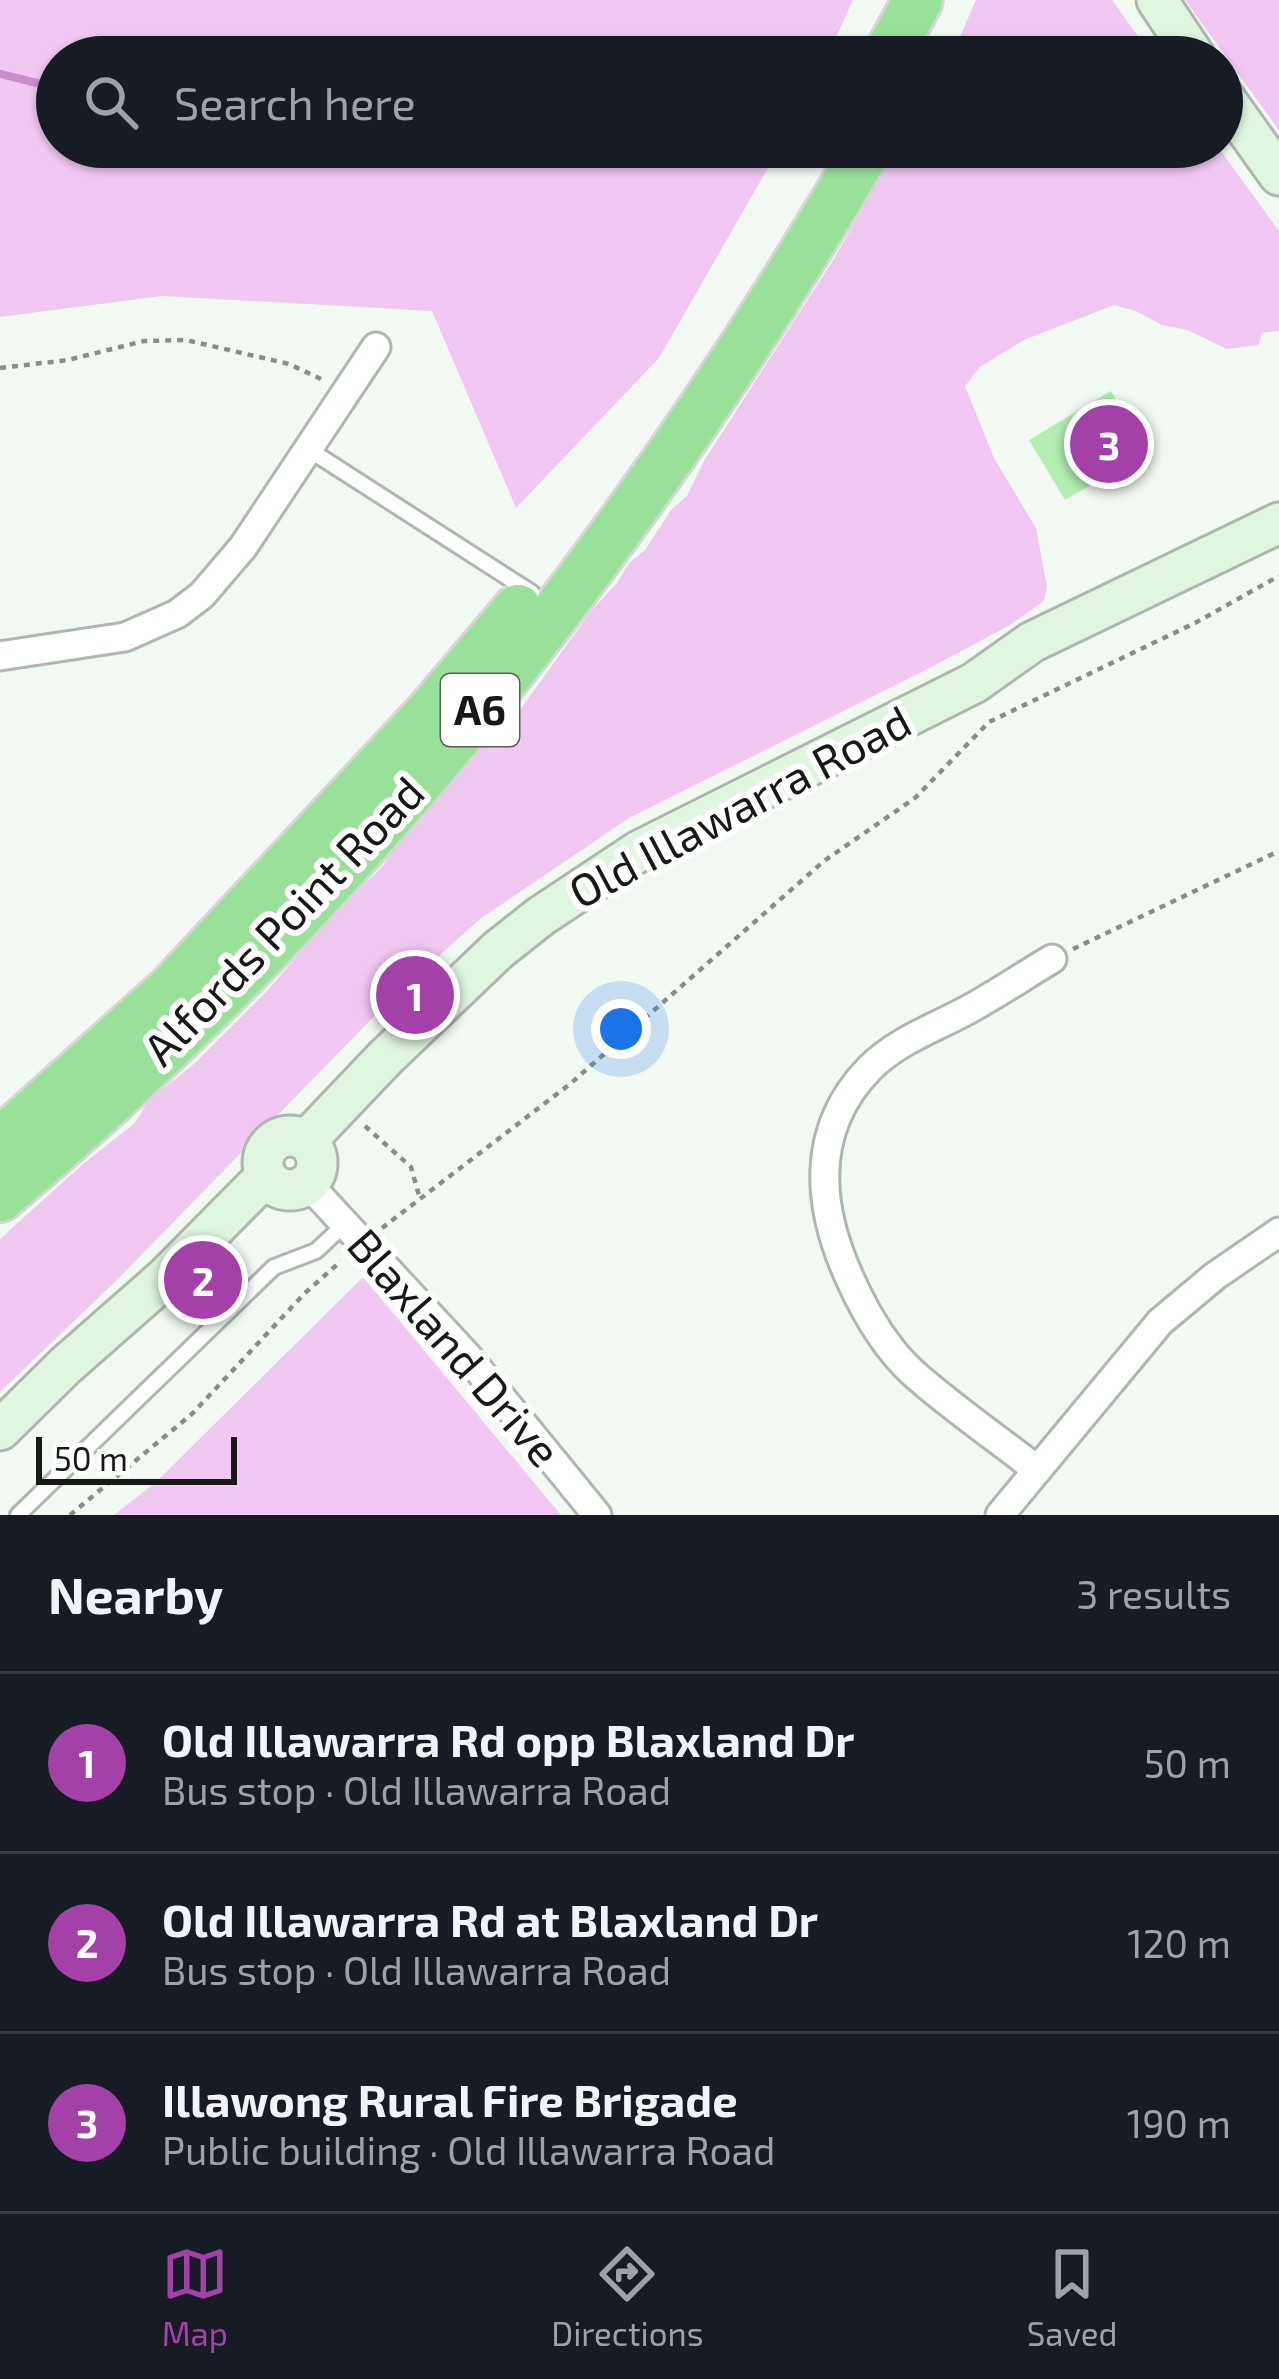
<!DOCTYPE html>
<html lang="en">
<head>
<meta charset="utf-8">
<style>
  :root { --surface:#171b24; --page:#242831; --text:#f1f3f6; --muted:#9ea1a6; --line:#363941; --accent:#a341a8 }
  body { margin:0; font-family:"Exo 2",sans-serif; background:var(--page); color:var(--text) }
  .scale { position:absolute; left:36px; bottom:30px; width:201px; box-sizing:border-box; padding-left:12px; border:6px solid #161916; border-top:0; font-size:33px; line-height:42px; white-space:nowrap; color:#161916; -webkit-text-stroke:9px #fff; paint-order:stroke }
  .you { position:absolute; left:621px; top:1029px; width:42px; height:42px; margin:-30px; border:9px solid #fff; border-radius:50%; background:#1a73e8; box-shadow:0 0 0 18px #1a73e833 }
  .badge { display:grid; place-items:center; width:78px; height:78px; border-radius:50%; background:var(--accent); color:#fff; font-size:39px; font-weight:700 }
  .pin { position:absolute; translate:-50% -50%; border:6px solid #fff; box-shadow:0 3px 12px #0006 }
  .list { margin:0; padding:0; list-style:none }
  h2 { display:flex; justify-content:space-between; align-items:center; height:156px; margin:0; padding:0 48px; font-size:51px }
  h2 small { font-size:39px; font-weight:400; color:var(--muted) }
  .list li { display:grid; grid-template-columns:78px 1fr auto; gap:36px; align-items:center; box-sizing:border-box; height:180px; padding:0 48px; border-top:3px solid var(--line) }
  .list b { display:block; font-size:45px; white-space:nowrap }
  .list p { margin:0; font-size:39px; white-space:nowrap; color:var(--muted) }
  .list em { font-size:39px; font-style:normal; color:var(--muted) }
  .icon { flex:none; width:66px; height:66px; fill:none; stroke:currentColor; stroke-width:2; stroke-linecap:round; stroke-linejoin:round }
  .map { position:relative; flex:none; width:1279px; height:1515px; overflow:hidden }
  .search { position:absolute; background:var(--surface); box-shadow:0 3px 9px #0004; left:36px; right:36px; top:36px; height:132px; display:flex; align-items:center; gap:30px; box-sizing:border-box; padding:0 42px; border-radius:66px; color:var(--muted); font-size:45px }
  .sheet { height:696px; background:var(--surface) }
  nav { display:flex; justify-content:space-around; align-items:center; box-sizing:border-box; height:168px; border-top:3px solid var(--line); background:var(--surface); font-size:33px; color:var(--muted) }
  nav a { display:grid; justify-items:center; gap:6px }
  nav .on { color:var(--accent) }
  .map>svg:first-child { display:block }
  .green { fill:#f0c8f1 }
  .lines { fill:none; stroke-linecap:round; stroke-linejoin:round }
  .stream { stroke:#c78fc8; stroke-width:8 }
  .building { fill:#b4efb2 }
  .lane-casing { stroke:#b0b7b0; stroke-width:20 }
  .street-casing { stroke:#b0b7b0; stroke-width:33 }
  .secondary-casing { stroke:#b0b7b0; stroke-width:45 }
  .highway-casing { stroke:#d5d6d5; stroke-width:54 }
  .path { stroke:#898e89; stroke-width:4.5; stroke-dasharray:6 6; stroke-linecap:butt }
  .lane { stroke:#fff; stroke-width:14 }
  .street { stroke:#fff; stroke-width:27 }
  .secondary { stroke:#e0f6e0; stroke-width:39 }
  .highway { stroke:#99e198; stroke-width:48 }
  .labels { text-anchor:middle; stroke-width:12; stroke-linejoin:round; paint-order:stroke }
  .shield { fill:#fff; stroke:#5c5e5c; stroke-width:3 }
  .shield-label { font-size:42px; font-weight:bold; fill:#161916 }
  .street-label { font-size:45px; fill:#161916; stroke:#fff }
</style>
</head>
<body>
<div class="map">
<svg width="1279" height="1515" viewBox="0 0 1279 1515">
  <rect width="100%" height="100%" fill="#f2f9f2"/>
  <!-- green -->
  <path class="green" d="M0,0H853L827,57H57V147H780L659,358L516,508L432,311L162,296L0,317Z
    M976,0H1112L1153,57H951Z
    M1185,0H1279V131L1276,126Z
    M898,147H1218L1279,231V331L1262,333L1259,345L1227,349L1187,330L1162,325L1136,311L1114,305L1024,340L980,367L965,386L994,458L1036,528L1047,586L1044,601L1010,625L924,671L629,818L480,919L387,1003L119,1278L0,1392V1239L83,1164L135,1123L148,1101L195,1063L267,991L326,923L382,867L405,833L442,796L459,771L520,710L591,611L617,583L629,563L645,550L671,510L687,496L704,461L832,262Z
    M363,1277L561,1515H114L156,1482Z"/>
  <g class="lines">
    <!-- stream -->
    <path class="stream" d="M0,74L57,88"/>
  </g>
  <!-- building -->
  <path class="building" d="M1111,391L1147,452L1065,500L1029,440Z"/>
  <g class="lines">
    <!-- lane casing -->
    <g class="lane-casing">
      <path id="lane" d="M308,449L532,593
        M18,1515L274,1267L316,1251L346,1223"/>
    </g>
    <!-- street casing -->
    <g class="street-casing">
      <path id="street" d="M0,656L125,637L177,614L202,595L243,547L376,347
        M308,1184L469,1358L597,1515
        M1036,1469C995,1437 951,1407 912,1372C885,1347 866,1314 851,1281C817,1208 809,1130 870,1068C899,1039 938,1027 973,1007C1000,992 1025,975 1052,959
        M1000,1515L1160,1322L1215,1276L1279,1232"/>
    </g>
    <!-- secondary casing -->
    <g class="secondary-casing">
      <path id="secondary" d="M1157,0L1195,57
        M1222,95L1279,175
        M263 1163a27 27 0 1 1 54 0a27 27 0 1 1-54 0Z
        M306,1141L385,1058L498,950L541,916L639,851L974,683L1032,642L1279,523
        M0,1430L65,1366L165,1278L266,1176"/>
    </g>
    <!-- highway casing -->
    <g class="highway-casing">
      <path id="highway" d="M887,57L918,0
        M0,1143L172,989L430,713L518,609
        M0,1197C350,905 638,539 868,147"/>
    </g>
    <!-- path -->
    <path class="path" d="M0,368L68,360L144,341L186,340L289,364L321,379
      M1073,949L1279,851
      M365,1126L411,1167L420,1199
      M382,1228L570,1084L824,861L915,798L989,722L1195,623L1279,576
      M70,1515L192,1414L304,1294L341,1261"/>
    <!-- lane -->
    <use href="#lane" class="lane"/>
    <!-- street -->
    <use href="#street" class="street"/>
    <!-- secondary -->
    <use href="#secondary" class="secondary"/>
    <!-- highway -->
    <use href="#highway" class="highway"/>
  </g>
  <g class="labels">
    <!-- shield labels -->
    <rect class="shield" x="441" y="674" width="78" height="72" rx="9"/>
    <g class="shield-label">
      <text x="480" y="725">A6</text>
    </g>
    <!-- street labels -->
    <g class="street-label">
      <text transform="translate(740 807) rotate(-28)" y="16">Old Illawarra Road</text>
      <text transform="translate(284 921) rotate(-46)" y="16">Alfords Point Road</text>
      <text transform="translate(454 1348) rotate(49)" y="16">Blaxland Drive</text>
    </g>
  </g>
</svg>
<div class="scale">50 m</div>
<div class="you"></div>
<div class="pin badge" style="left:415px;top:995px">1</div>
<div class="pin badge" style="left:203px;top:1280px">2</div>
<div class="pin badge" style="left:1109px;top:444px">3</div>
<div class="search"><svg class="icon" aria-label="search" viewBox="0 0 24 24"><circle cx="10" cy="10" r="6"/><path d="M15 15l6 6"/></svg>Search here</div>
</div>
<section class="sheet">
<h2>Nearby<small>3 results</small></h2>
<ul class="list">
<li><span class="badge">1</span><div><b>Old Illawarra Rd opp Blaxland Dr</b><p>Bus stop · Old Illawarra Road</p></div><em>50 m</em></li>
<li><span class="badge">2</span><div><b>Old Illawarra Rd at Blaxland Dr</b><p>Bus stop · Old Illawarra Road</p></div><em>120 m</em></li>
<li><span class="badge">3</span><div><b>Illawong Rural Fire Brigade</b><p>Public building · Old Illawarra Road</p></div><em>190 m</em></li>
</ul>
</section>
<nav>
<a class="on"><svg class="icon" aria-label="map" viewBox="0 0 24 24"><path d="M3 6l6-2 6 2 6-2v14l-6 2-6-2-6 2zM9 4v14M15 6v14"/></svg>Map</a>
<a><svg class="icon" aria-label="directions" viewBox="0 0 24 24"><path d="M12 3l9 9-9 9-9-9zM9 14v-3h6M13 9l2 2-2 2"/></svg>Directions</a>
<a><svg class="icon" aria-label="saved" viewBox="0 0 24 24"><path d="M7 4h10v16l-5-4-5 4z"/></svg>Saved</a>
</nav>
</body>
</html>
